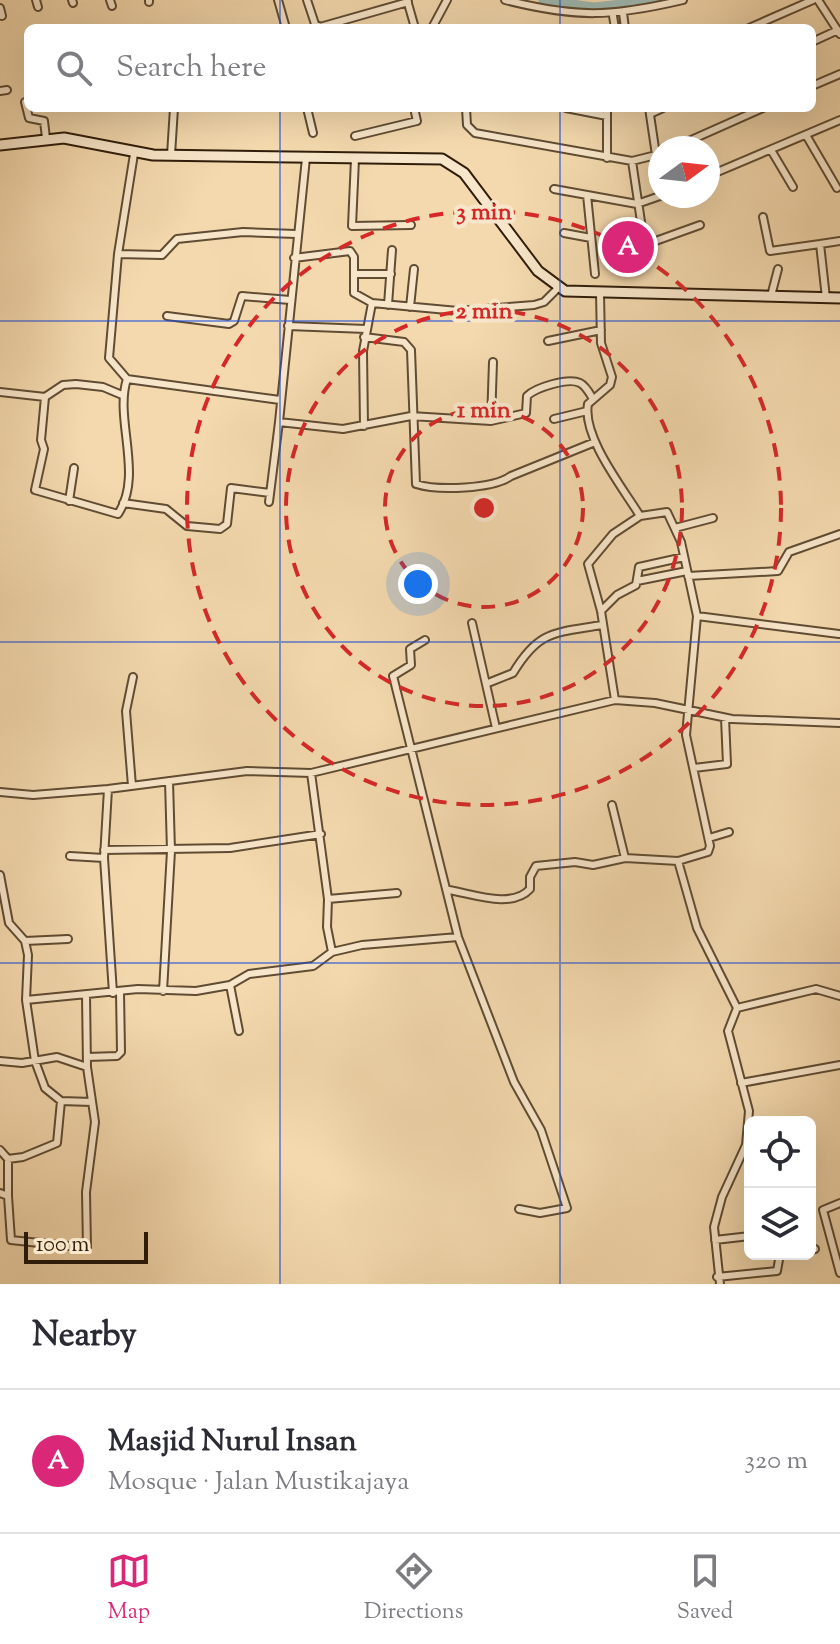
<!DOCTYPE html>
<html lang="en">
<head>
<meta charset="utf-8">
<style>
  :root { --surface:#fff; --page:#f7f7f7; --text:#2b2b33; --muted:#7c7c81; --line:#e1e1e2; --accent:#db2777 }
  body { margin:0; font-family:"Sorts Mill Goudy",serif; background:var(--page); color:var(--text) }
  .controls { position:absolute; right:24px; bottom:24px; display:grid; overflow:hidden; border-radius:12px; box-shadow:0 8px 32px #0002 }
  .controls button { width:72px; height:72px; display:grid; place-items:center; padding:0; border:0; border-bottom:2px solid var(--line); background:var(--surface); color:var(--text); font:40px sans-serif }
  .compass { position:absolute; left:648px; top:136px; width:72px; height:72px; border-radius:50%; background:var(--surface); box-shadow:0 8px 32px #0002; rotate:75deg }
  .scale { position:absolute; left:24px; bottom:20px; width:124px; box-sizing:border-box; padding-left:8px; border:4px solid #2f1d0a; border-top:0; font-size:22px; line-height:28px; white-space:nowrap; color:#2f1d0a; -webkit-text-stroke:6px #f8e6ca; paint-order:stroke }
  .you { position:absolute; left:418px; top:584px; width:28px; height:28px; margin:-20px; border:6px solid #fff; border-radius:50%; background:#1a73e8; box-shadow:0 0 0 12px #1a73e833 }
  .badge { display:grid; place-items:center; width:52px; height:52px; border-radius:50%; background:var(--accent); color:#fff; font-size:26px; font-weight:700 }
  .pin { position:absolute; translate:-50% -50%; border:4px solid #fff; box-shadow:0 2px 8px #0006 }
  .list { margin:0; padding:0; list-style:none }
  h2 { display:flex; justify-content:space-between; align-items:center; height:104px; margin:0; padding:0 32px; font-size:34px }
  h2 small { font-size:26px; font-weight:400; color:var(--muted) }
  .list li { display:grid; grid-template-columns:52px 1fr auto; gap:24px; align-items:center; box-sizing:border-box; height:144px; padding:0 32px; border-top:2px solid var(--line) }
  .list b { display:block; font-size:30px; white-space:nowrap }
  .list p { margin:0; font-size:26px; white-space:nowrap; color:var(--muted) }
  .list em { font-size:26px; font-style:normal; color:var(--muted) }
  .icon { flex:none; width:44px; height:44px; fill:none; stroke:currentColor; stroke-width:2; stroke-linecap:round; stroke-linejoin:round }
  .map { position:relative; flex:none; width:840px; height:1284px; overflow:hidden }
  .search { position:absolute; background:var(--surface); box-shadow:0 8px 32px #0002; left:24px; right:24px; top:24px; height:88px; display:flex; align-items:center; gap:20px; box-sizing:border-box; padding:0 28px; border-radius:12px; color:var(--muted); font-size:30px }
  .sheet { height:248px; background:var(--surface) }
  nav { display:flex; justify-content:space-around; align-items:center; box-sizing:border-box; height:112px; border-top:2px solid var(--line); background:var(--surface); font-size:22px; color:var(--muted) }
  nav a { display:grid; justify-items:center; gap:4px }
  nav .on { color:var(--accent) }
  .map>svg:first-child { display:block }
  .lines { fill:none; stroke-linecap:round; stroke-linejoin:round }
  .canal { stroke:#9eb9b3; stroke-width:9 }
  .minor-casing { stroke:#604c33; stroke-width:10 }
  .secondary-casing { stroke:#2f1d0a; stroke-width:13 }
  .minor { stroke:#f8e6ca; stroke-width:6 }
  .secondary { stroke:#f8e6ca; stroke-width:9 }
  .grid { fill:none; stroke:#1d4ed8; stroke-width:2; stroke-opacity:0.55 }
  .ring { fill:none; stroke:#d62828; stroke-width:4; stroke-dasharray:14 10 }
  .centre { fill:#d62828; stroke:#f8e6ca; stroke-width:4 }
  .ring-label { font-size:24px; text-anchor:middle; font-weight:bold; fill:#d62828; stroke:#f8e6ca; stroke-width:8; stroke-linejoin:round; paint-order:stroke }
</style>
</head>
<body>
<div class="map">
<svg width="840" height="1284" viewBox="0 0 840 1284">
  <rect width="100%" height="100%" fill="#f4d9ae"/>
  <filter id="stains"><feTurbulence type="fractalNoise" baseFrequency=".0025" numOctaves="4"/><feColorMatrix values="0 0 0 0 .2 0 0 0 0 .09 0 0 0 0 .02 0 0 0 .5 -.17"/></filter>
  <radialGradient id="worn" r=".72"><stop offset=".6" stop-color="#630" stop-opacity="0"/><stop offset="1" stop-color="#630" stop-opacity=".3"/></radialGradient>
  <g class="lines">
    <!-- canal -->
    <path class="canal" d="M543,0L594,7L657,0"/>
    <!-- minor casing -->
    <g class="minor-casing">
      <path id="minor" d="M36,0L38,7
        M72,0L73,3
        M110,0L112,6
        M149,0V2
        M278,0L286,28
        M307,0L315,24L320,27L408,2
        M407,0L415,28
        M505,0C577,18 611,17 683,0
        M818,0L840,34
        M0,8L2,16
        M623,13L625,28
        M613,16L615,28
        M432,28L447,0
        M749,28L813,0
        M812,42L838,30
        M812,86L840,74
        M0,91L7,90
        M25,102L29,118L44,121L46,138
        M307,108L313,133
        M466,108L467,125L475,133L632,161L660,154
        M566,108L607,116
        M607,108V158
        M649,108L656,155
        M650,114L663,108
        M806,135L837,188
        M355,136L417,121L414,108
        M673,148L763,108
        M771,150L793,187
        M134,154L118,254L109,358L127,379L280,400
        M171,155L174,108
        M306,158L279,422L343,429L411,416L491,421L526,413L527,396C535,388 568,377 580,383C586,386 590,394 593,399
        M355,159L352,226L411,225
        M632,161L644,242L650,243L700,225
        M708,176L840,120
        M554,189L637,204L660,196
        M587,195L595,274
        M763,217L770,251L820,244
        M564,233L591,238
        M118,254L162,255L177,239L243,232L296,234
        M294,258L350,251L354,257V293L372,303
        M354,274H391
        M771,296L778,269
        M826,298L820,244L840,241
        M388,305L392,250
        M410,307L414,269
        M167,316L229,324L234,321L242,296L290,300
        M288,326L366,329
        M364,337L404,342L411,350L416,484C438,491 493,489 511,476L595,442
        M548,341L601,330
        M0,392L45,397L63,385L76,384L103,387L122,395
        M45,397L41,440L44,449L35,490L118,514C144,475 114,419 127,379
        M554,419L587,411
        M491,421L493,362
        M364,426L363,351L372,303L458,311L534,305L544,302L559,287
        M69,501L74,468
        M269,502L279,422
        M123,503L166,509L187,526L220,529L227,524L231,488L270,493
        M675,528L713,518
        M688,576L778,571L789,552L840,534
        M637,581L687,571
        M601,611L617,595L636,585L639,567L684,557
        M697,616L839,634
        M472,623L496,728
        M425,640L410,649L411,665L393,676L458,937L514,1082L541,1130L567,1208L540,1213L519,1209
        M488,683L513,673C539,630 554,633 602,625
        M615,700L601,611L588,564L613,534L640,516
        M694,768L727,764L725,718
        M311,773L328,899L327,927L332,952
        M132,786L126,711L133,677
        M108,789L104,858L113,993
        M0,792L33,795L108,789L247,771L311,773L615,700L655,703L732,719L840,723
        M612,805L625,858
        M709,838L729,832
        M104,850L230,848L321,834
        M70,856L104,858
        M678,861L697,928L737,1008L728,1031L749,1111L746,1145L722,1197L714,1227L720,1284
        M0,875L9,923L25,941L28,955L26,1000L35,1061L45,1088L61,1101L92,1102
        M449,890C473,894 512,909 530,889V877L536,866L575,862L593,865L625,858L678,861L708,852L710,846L686,735L697,616L681,542L667,512L640,516C623,488 582,437 588,404L610,385L612,377L601,343L600,293
        M328,899L397,893
        M25,941L68,939
        M230,985L239,1031
        M163,991L171,851L169,781
        M26,1000L138,989L196,991L230,985L249,974L313,966L332,952L362,945L458,937
        M737,1008L816,989L840,996
        M87,1057L117,1056L121,1052L120,992
        M0,1061L22,1063L57,1057L87,1067
        M741,1083L840,1065
        M0,1150L8,1159V1196
        M8,1159L23,1157L57,1143L61,1101
        M0,1193L8,1196L11,1240L87,1248L86,1192L95,1122L87,1067L86,995
        M840,1203L823,1210L840,1273
        M715,1240L750,1236
        M810,1250L815,1249
        M717,1277L777,1271L780,1254"/>
    </g>
    <!-- secondary casing -->
    <g class="secondary-casing">
      <path id="secondary" d="M0,145L64,138L153,155L442,159L464,173L538,271L565,291L840,298"/>
    </g>
    <!-- minor -->
    <use href="#minor" class="minor"/>
    <!-- secondary -->
    <use href="#secondary" class="secondary"/>
  </g>
  <!-- grid -->
  <path class="grid" d="M280,0V28M560,0V28M280,108V1284M560,108V1284M0,321H840M0,642H840M0,963H840"/>
  <!-- distance rings -->
  <g class="ring">
    <circle cx="484" cy="508" r="99"/>
    <circle cx="484" cy="508" r="198"/>
    <circle cx="484" cy="508" r="297"/>
  </g>
  <circle cx="484" cy="508" r="12" class="centre"/>
  <g class="ring-label">
    <text x="484" y="219">3 min</text>
    <text x="484" y="318">2 min</text>
    <text x="484" y="417">1 min</text>
  </g>
  <rect width="100%" height="100%" filter="url(#stains)"/>
  <rect width="100%" height="100%" fill="url(#worn)"/>
</svg>
<div class="controls">
<button><svg class="icon" aria-label="locate" viewBox="0 0 24 24"><circle cx="12" cy="12" r="6"/><path d="M12 2v4M12 18v4M2 12h4M18 12h4"/></svg></button>
<button><svg class="icon" aria-label="layers" viewBox="0 0 24 24"><path d="M12 4l9 5-9 5-9-5zM3 14l9 5 9-5"/></svg></button>
</div>
<svg class="compass" viewBox="-18 -18 36 36"><path d="M0-13l5 13h-10z" fill="#e53935"/><path d="M0 13l5-13h-10z" fill="#7c7c81"/></svg>
<div class="scale">100 m</div>
<div class="you"></div>
<div class="pin badge" style="left:628px;top:247px">A</div>
<div class="search"><svg class="icon" aria-label="search" viewBox="0 0 24 24"><circle cx="10" cy="10" r="6"/><path d="M15 15l6 6"/></svg>Search here</div>
</div>
<section class="sheet">
<h2>Nearby<small></small></h2>
<ul class="list">
<li><span class="badge">A</span><div><b>Masjid Nurul Insan</b><p>Mosque · Jalan Mustikajaya</p></div><em>320 m</em></li>
</ul>
</section>
<nav>
<a class="on"><svg class="icon" aria-label="map" viewBox="0 0 24 24"><path d="M3 6l6-2 6 2 6-2v14l-6 2-6-2-6 2zM9 4v14M15 6v14"/></svg>Map</a>
<a><svg class="icon" aria-label="directions" viewBox="0 0 24 24"><path d="M12 3l9 9-9 9-9-9zM9 14v-3h6M13 9l2 2-2 2"/></svg>Directions</a>
<a><svg class="icon" aria-label="saved" viewBox="0 0 24 24"><path d="M7 4h10v16l-5-4-5 4z"/></svg>Saved</a>
</nav>
</body>
</html>
